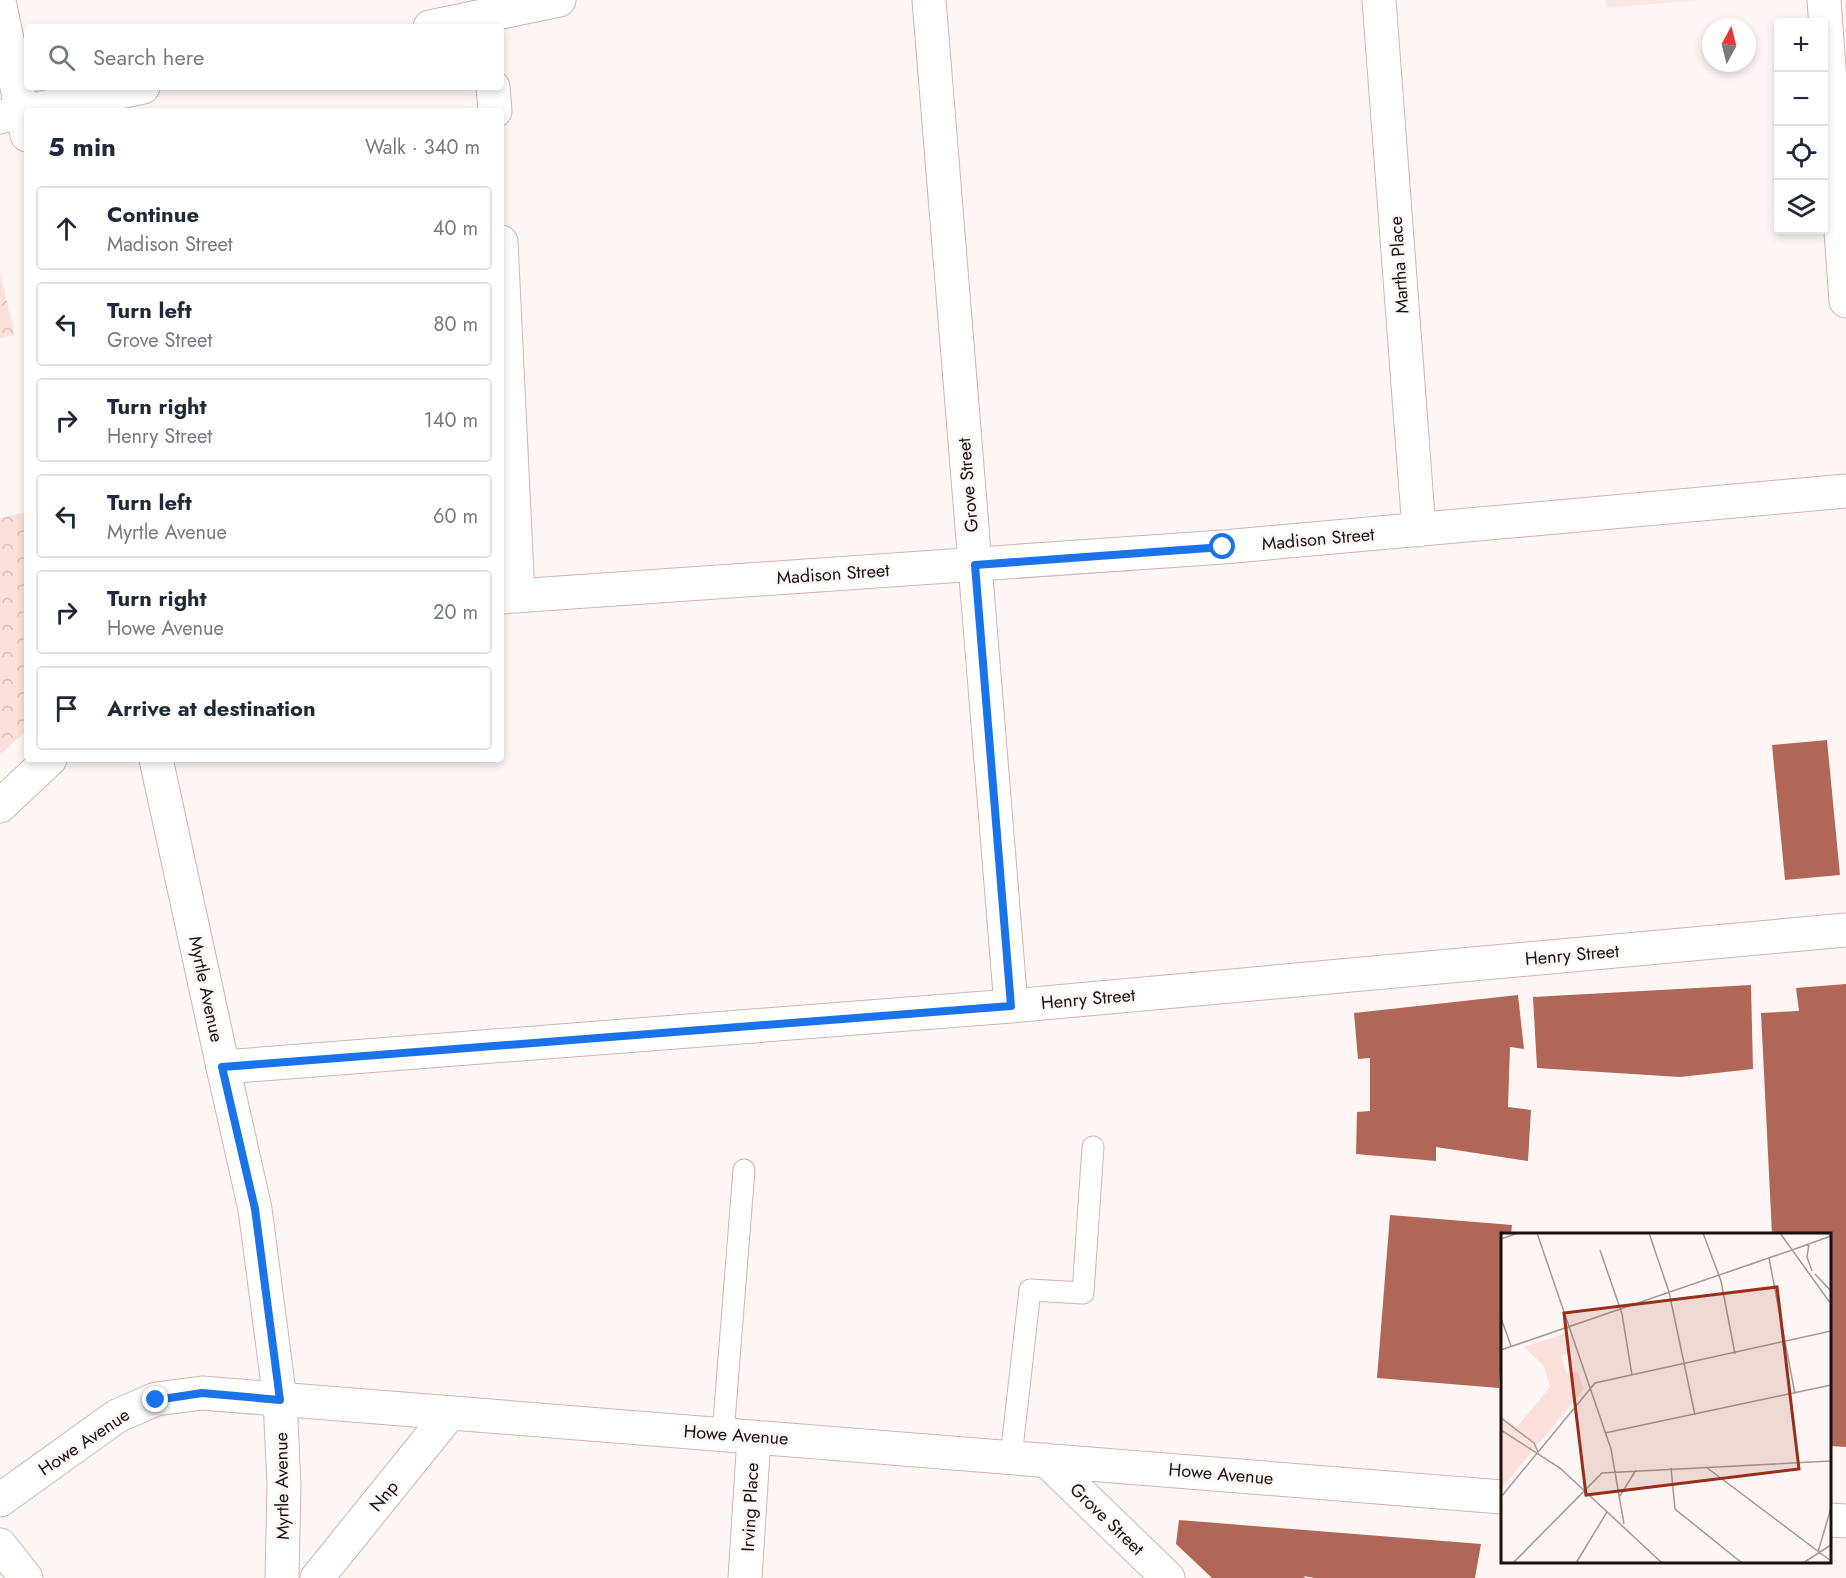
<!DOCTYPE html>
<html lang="en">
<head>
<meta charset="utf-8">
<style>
  :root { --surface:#fff; --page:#f6f6f7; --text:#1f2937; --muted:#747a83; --line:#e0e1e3 }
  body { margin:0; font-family:Jost,sans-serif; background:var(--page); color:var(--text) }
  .controls { position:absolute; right:18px; top:18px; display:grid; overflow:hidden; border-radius:6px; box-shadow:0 3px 9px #0003 }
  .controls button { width:54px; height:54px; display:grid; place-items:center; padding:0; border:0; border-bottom:2px solid var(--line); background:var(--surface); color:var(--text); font:30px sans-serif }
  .compass { position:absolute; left:1702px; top:18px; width:54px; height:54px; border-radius:50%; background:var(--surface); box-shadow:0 3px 9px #0003; rotate:7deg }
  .stop { position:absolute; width:18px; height:18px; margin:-14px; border:4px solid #1a73e8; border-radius:50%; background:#fff }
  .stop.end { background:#1a73e8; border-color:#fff; box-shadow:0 2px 6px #0008 }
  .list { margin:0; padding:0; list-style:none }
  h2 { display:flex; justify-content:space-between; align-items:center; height:78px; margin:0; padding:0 24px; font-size:26px }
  h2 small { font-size:20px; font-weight:400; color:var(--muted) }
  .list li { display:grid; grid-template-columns:39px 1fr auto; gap:18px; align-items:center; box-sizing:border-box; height:84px; margin:0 12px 12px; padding:0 12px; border:2px solid var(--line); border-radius:6px }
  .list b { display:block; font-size:22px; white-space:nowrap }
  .list p { margin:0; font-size:20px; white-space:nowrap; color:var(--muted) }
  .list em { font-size:20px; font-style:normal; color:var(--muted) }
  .icon { flex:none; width:33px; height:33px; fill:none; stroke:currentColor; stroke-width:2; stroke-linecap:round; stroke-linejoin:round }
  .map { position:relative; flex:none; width:1846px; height:1578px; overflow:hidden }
  .search { position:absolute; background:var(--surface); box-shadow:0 3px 9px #0003; left:24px; top:24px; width:480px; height:66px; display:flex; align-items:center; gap:15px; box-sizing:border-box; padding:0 21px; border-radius:6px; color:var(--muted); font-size:22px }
  .panel { position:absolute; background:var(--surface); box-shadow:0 3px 9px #0003; left:24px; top:108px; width:480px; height:654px; border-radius:6px }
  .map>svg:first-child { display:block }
  .built { fill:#f8e9e5 }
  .park { fill:url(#park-crowns) }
  .building { fill:#b16757 }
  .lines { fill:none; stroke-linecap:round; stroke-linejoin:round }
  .lane-casing { stroke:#d2b4ad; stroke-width:23 }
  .street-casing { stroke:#d2b4ad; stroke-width:35 }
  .secondary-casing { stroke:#d2b4ad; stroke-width:35 }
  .lane { stroke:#fff; stroke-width:21 }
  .street { stroke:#fff; stroke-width:33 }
  .secondary { stroke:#fff; stroke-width:33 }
  .route { stroke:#1a73e8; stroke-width:8 }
  .labels { text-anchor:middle; stroke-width:5; stroke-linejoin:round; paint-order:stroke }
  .street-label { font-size:18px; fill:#1a100d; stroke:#fdf6f5 }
  .inset-road { fill:none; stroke:#a29a98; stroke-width:1.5 }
  .view { fill:#982f1b; fill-opacity:0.15; stroke:#982f1b; stroke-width:3 }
  .inset-edge { fill:none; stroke:#1a100d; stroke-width:3 }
</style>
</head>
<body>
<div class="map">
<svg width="1846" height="1578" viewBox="0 0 1846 1578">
  <defs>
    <pattern id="park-crowns" width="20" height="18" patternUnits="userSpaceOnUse" patternTransform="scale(1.5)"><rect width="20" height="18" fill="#fce0da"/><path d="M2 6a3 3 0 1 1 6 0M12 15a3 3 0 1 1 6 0" fill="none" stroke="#d7bfba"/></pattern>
  </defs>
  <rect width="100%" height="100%" fill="#fdf6f5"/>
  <!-- built -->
  <path class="built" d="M1606,0H1699L1607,8Z"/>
  <!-- park -->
  <path class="park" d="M0,273L15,335L0,338Z
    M27,512V730L0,755V518Z"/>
  <!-- building -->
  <path class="building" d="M1827,740L1840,875L1785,880L1772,745Z
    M1846,984V1447L1830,1446V1234H1772L1761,1013L1799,1011L1796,988Z
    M1751,985L1753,1069L1680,1077L1537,1068L1533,997Z
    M1518,995L1524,1049L1510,1047L1508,1107L1531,1110L1528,1161L1436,1147V1161L1356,1154L1357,1112L1370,1111V1058L1358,1059L1354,1013Z
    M1390,1215L1512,1225L1511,1234H1502V1341L1499,1388L1377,1378Z
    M1179,1520L1481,1544L1475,1578H1315L1303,1576L1306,1578H1212L1176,1544Z"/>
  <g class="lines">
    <!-- lane casing -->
    <g class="lane-casing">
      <path id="lane" d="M723,1434L744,1170
        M1011,1457L1030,1290L1083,1293L1093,1147"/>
    </g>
    <!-- street casing -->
    <g class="street-casing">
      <path id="street" d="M929,0L1011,1006
        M1379,0L1419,530
        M1824,0L1846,301
        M430,27L559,0
        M493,87L495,111
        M28,111L143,87
        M0,117L27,111
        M501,242L518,596
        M501,597L1223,547L1846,491
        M0,806L50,759
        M223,1067L1011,1006L1846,930
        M1046,1460L1168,1578
        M0,1500L117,1416L156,1399L202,1393L1502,1497
        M1830,1520L1846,1521
        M0,1545L26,1578
        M317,1578L450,1413
        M745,1578L754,1437"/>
    </g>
    <!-- secondary casing -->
    <g class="secondary-casing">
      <path id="secondary" d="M0,6L27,135
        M156,759L223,1067L255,1209L280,1400L284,1485L282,1578"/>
    </g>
    <!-- lane -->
    <use href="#lane" class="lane"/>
    <!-- street -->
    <use href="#street" class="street"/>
    <!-- secondary -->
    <use href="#secondary" class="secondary"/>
  </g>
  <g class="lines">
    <!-- route -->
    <path class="route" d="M156,1400L202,1393L280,1400L255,1209L222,1067L1011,1006L975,565L1223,547"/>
  </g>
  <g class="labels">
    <!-- street labels -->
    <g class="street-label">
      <text transform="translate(1399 265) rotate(-94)" y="6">Martha Place</text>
      <text transform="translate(968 485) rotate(-95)" y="6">Grove Street</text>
      <text transform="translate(1318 539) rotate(-5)" y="6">Madison Street</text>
      <text transform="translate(833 574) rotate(-4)" y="6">Madison Street</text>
      <text transform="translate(1572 955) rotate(-5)" y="6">Henry Street</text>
      <text transform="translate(206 989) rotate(78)" y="6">Myrtle Avenue</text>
      <text transform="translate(1088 999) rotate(-5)" y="6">Henry Street</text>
      <text transform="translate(736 1435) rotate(4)" y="6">Howe Avenue</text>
      <text transform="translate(84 1442) rotate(-34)" y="6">Howe Avenue</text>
      <text transform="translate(1221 1474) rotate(5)" y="6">Howe Avenue</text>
      <text transform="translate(282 1486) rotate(-91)" y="6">Myrtle Avenue</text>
      <text transform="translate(384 1496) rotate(-51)" y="6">Nnp</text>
      <text transform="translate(750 1507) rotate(-87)" y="6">Irving Place</text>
      <text transform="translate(1107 1519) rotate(44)" y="6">Grove Street</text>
    </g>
  </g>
  <!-- overview -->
  <g transform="translate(1501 1233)">
    <rect width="330" height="330" fill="#fdf6f5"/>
    <path d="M63,101L69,119L60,123L66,141L76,138L83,156L0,256V182L16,194L49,154L43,133L23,114Z" fill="#fce0da"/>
    <path d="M47,164L62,176L55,184L40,172ZM38,174L53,186L47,194L32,182ZM26 194a8 8 0 1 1 16 0a8 8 0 1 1-16 0Z" fill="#fce0da"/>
    <path class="inset-road" d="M36,0L110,216L123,291M148,0L168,59L194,182M202,0L220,48L234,121M279,0L330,71M0,6L17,0M308,11L306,24L311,38M99,17L121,81L131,142M291,17L330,3M268,25L294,161M314,41L330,58M0,85L10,113M0,117L291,17M0,185L33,210L37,219M0,197L59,235L161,330M104,200L330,152M205,234L330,328M170,235L174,276L241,330M119,263L135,237M0,264L94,150L330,98M317,319L330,275M12,330L101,240L330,228M75,330L106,279M302,330L330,312"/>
    <path class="view" d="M276,54L298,236L85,262L63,80Z"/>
    <rect width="330" height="330" class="inset-edge"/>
  </g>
</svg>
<div class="controls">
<button>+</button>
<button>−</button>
<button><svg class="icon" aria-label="locate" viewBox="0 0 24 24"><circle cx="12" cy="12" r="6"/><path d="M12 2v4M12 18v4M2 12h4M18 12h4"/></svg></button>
<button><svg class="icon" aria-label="layers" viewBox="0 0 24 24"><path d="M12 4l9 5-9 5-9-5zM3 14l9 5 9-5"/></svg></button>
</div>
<svg class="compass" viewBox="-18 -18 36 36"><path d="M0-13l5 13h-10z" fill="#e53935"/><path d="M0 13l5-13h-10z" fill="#747a83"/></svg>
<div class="stop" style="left:1223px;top:547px"></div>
<div class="stop end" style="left:156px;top:1400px"></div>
<div class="search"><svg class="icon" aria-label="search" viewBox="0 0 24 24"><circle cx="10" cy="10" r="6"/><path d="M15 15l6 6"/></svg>Search here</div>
<section class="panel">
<h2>5 min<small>Walk · 340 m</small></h2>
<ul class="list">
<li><svg class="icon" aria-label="ahead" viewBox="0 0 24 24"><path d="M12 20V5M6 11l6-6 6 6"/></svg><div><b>Continue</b><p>Madison Street</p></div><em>40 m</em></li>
<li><svg class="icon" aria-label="left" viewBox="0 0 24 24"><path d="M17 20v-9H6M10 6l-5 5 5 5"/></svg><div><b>Turn left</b><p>Grove Street</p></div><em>80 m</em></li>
<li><svg class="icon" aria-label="right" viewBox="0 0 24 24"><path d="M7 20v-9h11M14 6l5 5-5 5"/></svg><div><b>Turn right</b><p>Henry Street</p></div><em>140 m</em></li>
<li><svg class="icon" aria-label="left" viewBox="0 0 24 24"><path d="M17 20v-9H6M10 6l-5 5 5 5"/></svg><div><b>Turn left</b><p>Myrtle Avenue</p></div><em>60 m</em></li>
<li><svg class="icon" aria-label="right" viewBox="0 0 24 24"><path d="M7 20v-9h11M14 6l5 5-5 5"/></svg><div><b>Turn right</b><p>Howe Avenue</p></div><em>20 m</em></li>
<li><svg class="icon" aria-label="arrive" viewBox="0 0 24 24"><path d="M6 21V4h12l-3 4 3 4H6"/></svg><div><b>Arrive at destination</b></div></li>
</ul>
</section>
</div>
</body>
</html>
